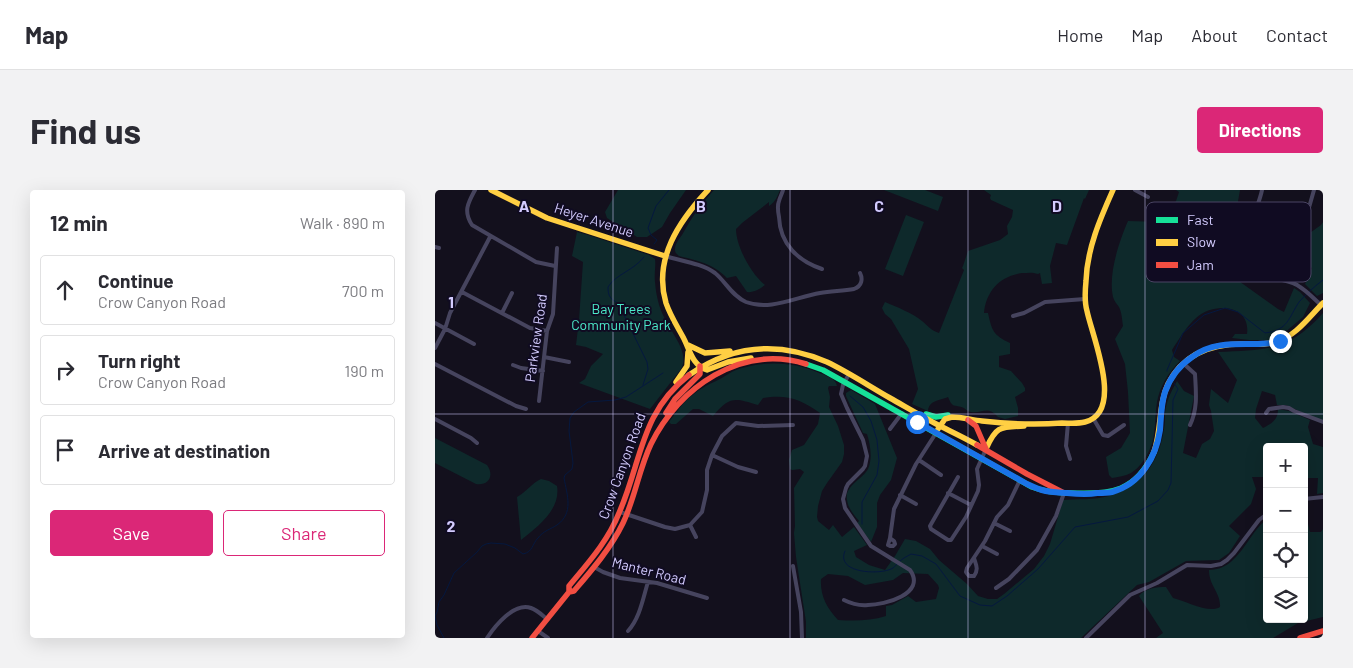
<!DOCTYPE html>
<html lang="en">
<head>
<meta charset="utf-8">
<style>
  :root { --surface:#fff; --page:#f2f2f3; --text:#2b2b33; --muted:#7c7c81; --line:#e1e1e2; --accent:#db2777 }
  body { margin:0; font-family:Barlow,sans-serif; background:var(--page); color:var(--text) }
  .controls { position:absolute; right:15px; bottom:15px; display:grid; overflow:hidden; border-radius:5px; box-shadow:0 5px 20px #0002 }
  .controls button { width:45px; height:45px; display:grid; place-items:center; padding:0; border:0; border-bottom:1px solid var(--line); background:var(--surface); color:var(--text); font:25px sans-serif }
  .stop { position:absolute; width:15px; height:15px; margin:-11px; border:4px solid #1a73e8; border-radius:50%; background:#fff }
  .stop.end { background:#1a73e8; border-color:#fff; box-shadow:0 1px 5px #0008 }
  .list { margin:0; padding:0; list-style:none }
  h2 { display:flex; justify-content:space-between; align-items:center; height:65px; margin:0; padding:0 20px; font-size:21px }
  h2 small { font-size:16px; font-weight:400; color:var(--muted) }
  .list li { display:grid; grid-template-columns:32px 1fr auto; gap:15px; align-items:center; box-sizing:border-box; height:70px; margin:0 10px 10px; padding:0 10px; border:1px solid var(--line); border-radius:5px }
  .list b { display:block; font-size:19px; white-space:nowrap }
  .list p { margin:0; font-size:16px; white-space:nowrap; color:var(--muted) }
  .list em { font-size:16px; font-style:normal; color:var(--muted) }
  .actions { display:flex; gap:10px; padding:15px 20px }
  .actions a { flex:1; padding:11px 0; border:1px solid var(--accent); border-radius:5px; text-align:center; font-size:18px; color:var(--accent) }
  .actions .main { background:var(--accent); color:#fff }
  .icon { flex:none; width:28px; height:28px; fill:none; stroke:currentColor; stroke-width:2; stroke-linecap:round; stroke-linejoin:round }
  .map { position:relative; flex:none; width:888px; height:448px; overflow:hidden; border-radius:5px }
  header { display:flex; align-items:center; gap:30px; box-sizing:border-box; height:70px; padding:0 25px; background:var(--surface); border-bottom:1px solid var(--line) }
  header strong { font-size:24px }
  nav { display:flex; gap:28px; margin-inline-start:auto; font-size:18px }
  .intro { display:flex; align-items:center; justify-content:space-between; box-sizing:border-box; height:120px; padding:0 30px }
  h1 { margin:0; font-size:35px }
  .button { padding:12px 22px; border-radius:5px; background:var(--accent); color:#fff; font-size:18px; font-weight:700 }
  main { display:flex; gap:30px; padding:0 30px }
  aside { flex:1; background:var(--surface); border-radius:5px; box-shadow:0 5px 20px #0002 }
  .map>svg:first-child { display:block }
  .green { fill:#0e292b; fill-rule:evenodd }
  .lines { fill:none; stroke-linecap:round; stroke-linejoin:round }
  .stream { stroke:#05183f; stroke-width:1 }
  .street { stroke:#46445e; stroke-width:4 }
  .fast { stroke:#16e098; stroke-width:5.5 }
  .slow { stroke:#ffcf43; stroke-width:5.5 }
  .jam { stroke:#f24e42; stroke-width:5.5 }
  .route { stroke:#1a73e8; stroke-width:6 }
  .grid { fill:none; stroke:#d4ccff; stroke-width:1; stroke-opacity:0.55 }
  .labels { text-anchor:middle; stroke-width:4; stroke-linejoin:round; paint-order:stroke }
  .street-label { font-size:14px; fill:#d4ccff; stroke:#100b22 }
  .park-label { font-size:14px; fill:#4cebc9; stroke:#100b22 }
  .key { fill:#100b22; stroke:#4b4564; stroke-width:1 }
  .key-label { font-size:14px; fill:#d4ccff }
  .grid-label { font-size:16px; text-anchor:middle; font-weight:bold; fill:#d4ccff; stroke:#100b22; stroke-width:4; stroke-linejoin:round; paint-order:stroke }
</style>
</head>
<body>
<header>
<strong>Map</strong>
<nav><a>Home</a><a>Map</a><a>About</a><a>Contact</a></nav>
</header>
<div class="intro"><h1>Find us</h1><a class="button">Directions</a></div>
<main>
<aside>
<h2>12 min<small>Walk · 890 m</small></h2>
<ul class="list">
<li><svg class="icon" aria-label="ahead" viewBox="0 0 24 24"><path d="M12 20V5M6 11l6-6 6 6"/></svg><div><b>Continue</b><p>Crow Canyon Road</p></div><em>700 m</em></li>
<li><svg class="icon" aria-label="right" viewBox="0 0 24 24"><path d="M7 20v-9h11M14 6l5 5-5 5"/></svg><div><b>Turn right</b><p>Crow Canyon Road</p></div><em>190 m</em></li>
<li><svg class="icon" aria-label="arrive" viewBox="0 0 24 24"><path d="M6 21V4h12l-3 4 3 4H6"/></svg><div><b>Arrive at destination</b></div></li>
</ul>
<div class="actions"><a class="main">Save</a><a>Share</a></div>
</aside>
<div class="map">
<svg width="888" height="448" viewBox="0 0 888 448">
  <rect width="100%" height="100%" fill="#13101d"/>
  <!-- green -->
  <path class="green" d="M183,0H251L235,23L227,37L212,47H202L172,28L170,22Z
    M279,0H345C342,7 341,11 334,16V12L307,33L301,39C301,56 316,84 330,95C325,99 318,103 312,102L301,86L292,88C277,73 263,71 244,66C241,63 240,63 240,59C240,54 244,49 247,45C257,27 265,15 279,0Z
    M449,0H490L508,7L503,21Z
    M549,0H654L650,9L649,8L632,55L621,53L615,76L617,93L607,94L605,83L603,84C597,82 593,83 587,83C565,86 551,101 549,123H553C557,141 558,145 575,153V164L564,166V177L576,181L587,193L590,198V201L580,207L583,218V226L570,229L563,227C552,215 548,224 536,222C534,222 530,219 529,218C519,214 518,219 513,207C504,211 494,210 493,221L477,214L483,199L474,159L456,129L450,124L447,118L450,112C462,117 477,123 487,131C493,136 497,141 504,143L529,80L527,78L528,76L533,61L565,50L573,44L572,36L577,27L578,20L556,10L555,8L556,5Z
    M741,0H805L802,17L789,13L781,42L780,50L768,72L789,90L801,89L843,119L849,122L859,98L865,102L875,113L868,127L848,144L836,150H814L797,148L800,144H812C816,114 778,112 761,128C751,137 744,149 737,160L739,167L745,171C733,183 725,196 722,212C720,222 721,233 719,243C718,257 708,276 696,283C690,286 683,287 677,288L674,285L671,267L686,258L695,243L693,202L690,174L680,149L688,136C687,130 687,123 684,117C682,114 679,111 678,107C673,84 684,52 693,31L726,32L741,11L744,2Z
    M471,25L489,32L468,86L450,79Z
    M888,32V103L882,106L870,94L877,78L869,73C872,63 875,55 872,45L886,35Z
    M142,42L153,45L214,65L220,69C221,76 219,84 220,92C221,105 224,118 230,129C237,144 255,163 246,179L215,219L144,193L150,189L156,176L168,164L151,157L141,155L144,130L148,72L137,66Z
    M888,123V232L851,215H842L840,205L827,201L821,219L820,228L828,238C837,233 843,230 843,219L854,221L875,230L873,237L878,254L888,257V303L882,304L883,288H869V257H832V287H817L821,299L816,314L794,336L805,346L794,363L784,370L751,371L714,392L702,395L646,448H371V432L361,367L359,343L360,336L359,298L369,282L365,279L357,280L355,279L354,270L357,260L369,255L383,234L385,223C366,209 351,204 328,208L323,215C299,208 295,206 278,226L264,219H258L241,234H236L234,232C240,224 246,215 254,208C263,200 272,195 283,190C291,186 298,180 307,178C331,171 358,172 382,182C389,185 401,188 402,196H394L393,198L395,207L394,217L403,236L409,255V264L407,272L392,293L387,301L383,316L382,327L383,331L394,340L398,335L407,347L419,337L432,355L419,361L421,367L434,375L450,380L460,366L470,349L481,351L495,359L504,370L532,394L543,406L553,409H562L569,404L599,379L609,366L615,354L628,310C642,309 659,310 674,306C707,296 724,273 729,239C730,234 730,229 730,224C731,211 736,202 742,191L749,201L759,206L748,263L761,268L767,254L775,249L779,241L776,221L774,215L776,199L793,213L802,190L783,162C831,160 854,161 888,123ZM468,383L493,384L503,395L504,398L501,409L481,412L473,406L457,415L451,416V426C435,431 420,431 403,430C392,418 385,406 386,389L393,384L413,386L430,395L458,390Z
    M416,200L440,214L462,268L456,290L445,305L442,313V337L436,352L422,333L424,331C419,325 413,318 412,310C409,296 428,289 433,279C438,268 435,254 432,244L428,243L411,206V203Z
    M0,248L52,275C60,286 53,296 41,294L0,273Z
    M106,289L114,291L122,296C126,320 102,337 86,350L82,307C91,302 97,293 106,289Z
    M869,317L875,342H886L888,339V427L863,433L838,448H721L728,443L704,406C710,398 722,397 731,397L738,408C751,411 774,424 785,417C786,403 774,396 774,380C804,380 812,344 832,329V429H869Z"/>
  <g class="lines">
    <!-- stream -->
    <path class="stream" d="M219,54L222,50L216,45L213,38L221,16L234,0
      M732,181V180L748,143L769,125L790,118L803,122L830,143C853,140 853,129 864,112C871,104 880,96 888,90
      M208,195L213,179L212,172L183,113C175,109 173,106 173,97C181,84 198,81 209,67
      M415,206L428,217L436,231L442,250L444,271L442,285L427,312V334
      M410,361C400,383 443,385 456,379C459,378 460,376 462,374
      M465,371L469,368L476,364L487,366L501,374L525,406L545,415L557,416L572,406L603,379L640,337L693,327L723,311L733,300L736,293L738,210L743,199L739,193
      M9,448L2,435L0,426L2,422L4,412L9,405L19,383L42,362L47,356L51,354L56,353L70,354L80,358L88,364C98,362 97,354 103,348C108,341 116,339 122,335C139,323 132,305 129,288L130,285L137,279L138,273L134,241L135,228L139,222L153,212L180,210L191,207L228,183"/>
    <!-- street -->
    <path class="street" d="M40,0C33,13 28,21 37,35L101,72L120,76
      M348,0C347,4 345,7 344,11C342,16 343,22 344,27C345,54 363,71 387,79
      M700,0L713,7
      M827,0C824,15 815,30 815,45C814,64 826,82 843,89C851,91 859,92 865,97C873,102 879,109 886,115
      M873,21L879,0
      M0,57L4,58
      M230,66C246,71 266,73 280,83C291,92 297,106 311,112C335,121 361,107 385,103C397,101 408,101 419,99C427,96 428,89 425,83
      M795,69H801L818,63
      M27,102L95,138L112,141
      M67,123L77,103
      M578,126L589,123L610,112L650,109
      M0,133L39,154
      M0,158L10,139L15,123L55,47
      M109,167L134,172
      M0,174L81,216L91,219
      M749,174L760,184C761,202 763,219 755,235
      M78,175L86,178L108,181
      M104,211L112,141L118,124L122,58
      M831,223L834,219L848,217L854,218L859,221L888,232
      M658,228L668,245L673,246L689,235
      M0,229L36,248L42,253
      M633,233L631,256L635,269
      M455,239L467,223
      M277,265L303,277L321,282
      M484,270L506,285
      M523,287L495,336L496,339L513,350H516L531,327L543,301L544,295L542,279L551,259
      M513,303L536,315
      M465,305L481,314
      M869,309L888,307
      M185,322L230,337L240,339L255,335L267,322L272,300V280L277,265L287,246L301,233L323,236L358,235
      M559,333L575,341
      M255,335L261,347
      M455,348L459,319L481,274L501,243
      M455,348L459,351L460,354L458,356H455L453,355Z
      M547,356L562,364
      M539,368C541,375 544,379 539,386H534L531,382L532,378L550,351L562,327L573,315L585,290
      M358,376L366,422L367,448
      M159,377L168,382L185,388L222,393L272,408
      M561,398L574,389L602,360L621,326L629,303
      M409,410C417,414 424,416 433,415C449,415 492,404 475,380L436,356L410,318L408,309L411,298L413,294L428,279L430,276L432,266L428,250L412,218L406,204L408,195L414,184
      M103,441L113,448
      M193,441C205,428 208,408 213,392
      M52,448C60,436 79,412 96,418C102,420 107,425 112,429
      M651,448L695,405L722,393L752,375L776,376L786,374L792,370L799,363L824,330L832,324"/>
    <!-- fast -->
    <path class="fast" d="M371,174L388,180L597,297C610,302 622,303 635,303C676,305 701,302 719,262
      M491,224L501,227L513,225"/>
    <!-- slow -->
    <path class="slow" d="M56,0L112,28L230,66
      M273,0C244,31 218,69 231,113C235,125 242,136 248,147C255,160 257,175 272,180L293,172L316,168
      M253,155L270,163L295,161
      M254,185C297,155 344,151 392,172C413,182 434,196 455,208C471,217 488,227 505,236C517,242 530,248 542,255
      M241,192L252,176L253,162
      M503,239L510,229L517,227C527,227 537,230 547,231C574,234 601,235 627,233C635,233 642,234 650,232C690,222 657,146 652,121C649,111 650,101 651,91C652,59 665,29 678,0
      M551,259C561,236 565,237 589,236
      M719,262C727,239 723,215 733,194C748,164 775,154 807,154C818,154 831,155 841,152C861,146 874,127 888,113"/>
    <!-- jam -->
    <path class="jam" d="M231,223L240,209L265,184V176
      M533,230L541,236L551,259
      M542,255L592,284L629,303
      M134,402V396C153,373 173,351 184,323C207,271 205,223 254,185
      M97,448L134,402L139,401C157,380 176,358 188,333C200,308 204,279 216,254C244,197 306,154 371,174
      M865,448L888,441"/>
  </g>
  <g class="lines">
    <!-- route -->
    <path class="route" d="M482,232L592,294C609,302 613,302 632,303C642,304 652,305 662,303C667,303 672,303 677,302C706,294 721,267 725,240C726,227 726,214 730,202C735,188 745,175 757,167C776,152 801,154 823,154C831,153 838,154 845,151"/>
  </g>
  <!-- grid -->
  <path class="grid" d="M178,0V448M355,0V448M533,0V448M710,0V448M0,224H888"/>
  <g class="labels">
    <!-- street labels -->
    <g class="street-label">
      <text transform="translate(159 30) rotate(18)" y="5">Heyer Avenue</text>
      <text transform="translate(101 148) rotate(-82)" y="5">Parkview Road</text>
      <text transform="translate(187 276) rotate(-70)" y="5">Crow Canyon Road</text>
      <text transform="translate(214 381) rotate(14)" y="5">Manter Road</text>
    </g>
    <!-- park labels -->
    <g class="park-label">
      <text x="186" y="124">Bay Trees<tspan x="186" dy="16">Community Park</tspan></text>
    </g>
  </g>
  <!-- legend -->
  <rect x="711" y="12" width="165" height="80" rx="8" class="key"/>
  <rect x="721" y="27" width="22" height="6" fill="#16e098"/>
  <rect x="721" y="49" width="22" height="7" fill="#ffcf43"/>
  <rect x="721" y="72" width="22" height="6" fill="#f24e42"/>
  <g class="key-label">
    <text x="752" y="35">Fast</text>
    <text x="752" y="57">Slow</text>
    <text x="752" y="80">Jam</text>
  </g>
  <g class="grid-label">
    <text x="89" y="22">A</text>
    <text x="266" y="22">B</text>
    <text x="444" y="22">C</text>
    <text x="622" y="22">D</text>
    <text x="16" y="118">1</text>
    <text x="16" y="342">2</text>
  </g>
</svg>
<div class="controls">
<button>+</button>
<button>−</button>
<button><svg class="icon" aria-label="locate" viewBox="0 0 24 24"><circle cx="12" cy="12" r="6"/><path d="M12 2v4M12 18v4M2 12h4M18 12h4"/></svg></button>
<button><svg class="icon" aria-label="layers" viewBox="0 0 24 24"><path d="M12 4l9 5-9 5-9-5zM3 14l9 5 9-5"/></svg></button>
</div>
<div class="stop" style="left:482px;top:232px"></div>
<div class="stop end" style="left:845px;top:151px"></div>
</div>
</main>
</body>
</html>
